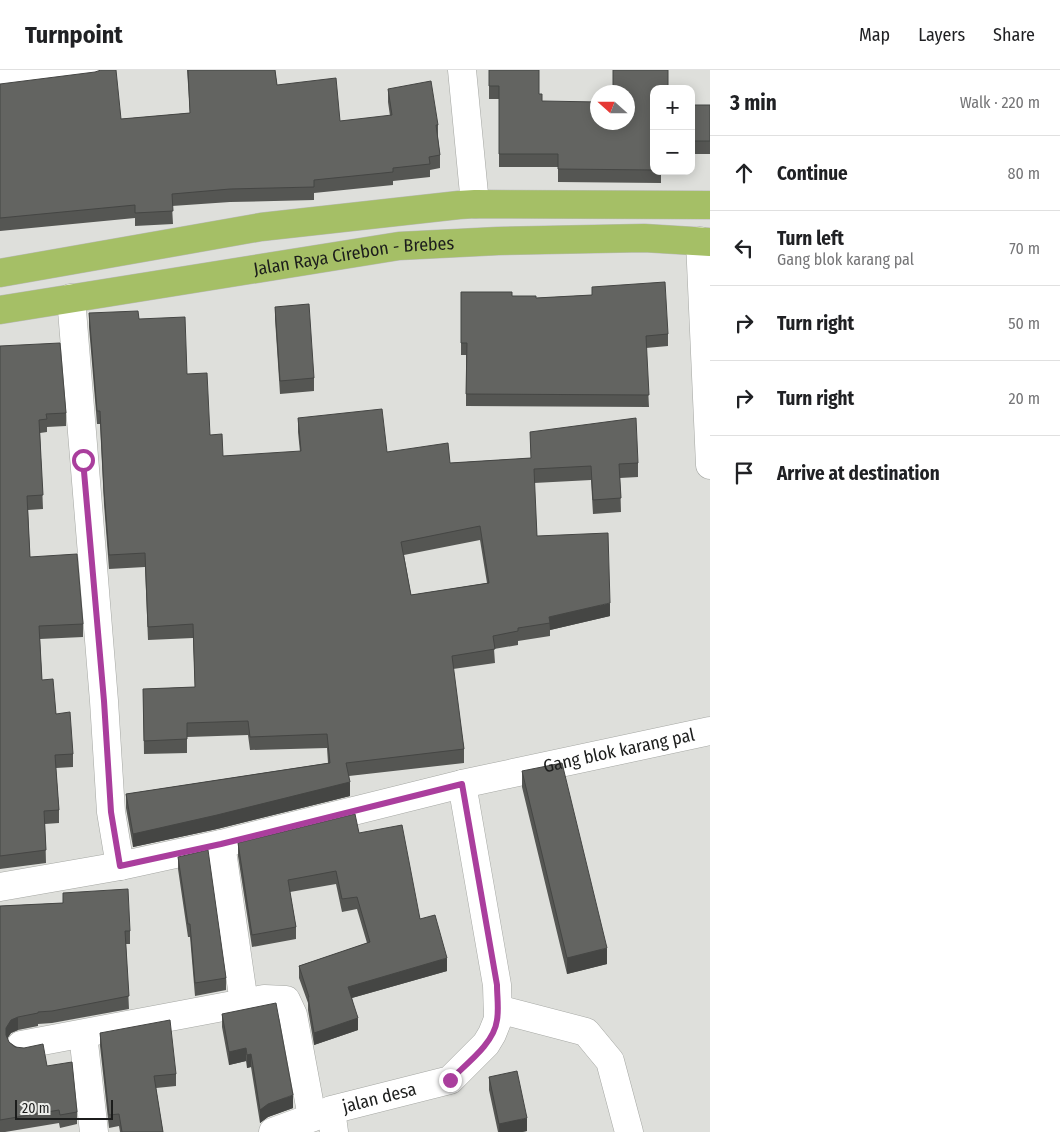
<!DOCTYPE html>
<html lang="en">
<head>
<meta charset="utf-8">
<style>
  :root { --surface:#fff; --page:#f6f6f6; --text:#202124; --muted:#757577; --line:#e0e0e0 }
  body { margin:0; font-family:"Fira Sans Condensed",sans-serif; background:var(--page); color:var(--text) }
  .controls { position:absolute; right:15px; top:15px; display:grid; overflow:hidden; border-radius:10px; box-shadow:0 2px 12px #0003 }
  .controls button { width:45px; height:45px; display:grid; place-items:center; padding:0; border:0; border-bottom:1px solid var(--line); background:var(--surface); color:var(--text); font:25px sans-serif }
  .compass { position:absolute; left:590px; top:15px; width:45px; height:45px; border-radius:50%; background:var(--surface); box-shadow:0 2px 12px #0003; rotate:291deg }
  .scale { position:absolute; left:15px; bottom:12px; width:98px; box-sizing:border-box; padding-left:5px; border:2px solid #1c1d1c; border-top:0; font-size:14px; line-height:18px; white-space:nowrap; color:#1c1d1c; -webkit-text-stroke:4px #ebece9; paint-order:stroke }
  .stop { position:absolute; width:15px; height:15px; margin:-11px; border:4px solid #aa3e9d; border-radius:50%; background:#fff }
  .stop.end { background:#aa3e9d; border-color:#fff; box-shadow:0 1px 5px #0008 }
  .list { margin:0; padding:0; list-style:none }
  h2 { display:flex; justify-content:space-between; align-items:center; height:65px; margin:0; padding:0 20px; font-size:21px }
  h2 small { font-size:16px; font-weight:400; color:var(--muted) }
  .list li { display:grid; grid-template-columns:32px 1fr auto; gap:15px; align-items:center; box-sizing:border-box; height:75px; padding:0 20px; border-top:1px solid var(--line) }
  .list b { display:block; font-size:19px; white-space:nowrap }
  .list p { margin:0; font-size:16px; white-space:nowrap; color:var(--muted) }
  .list em { font-size:16px; font-style:normal; color:var(--muted) }
  .icon { flex:none; width:28px; height:28px; fill:none; stroke:currentColor; stroke-width:2; stroke-linecap:round; stroke-linejoin:round }
  .map { position:relative; flex:none; width:710px; height:1062px; overflow:hidden }
  header { display:flex; align-items:center; gap:30px; box-sizing:border-box; height:70px; padding:0 25px; background:var(--surface); border-bottom:1px solid var(--line) }
  header strong { font-size:24px }
  nav { display:flex; gap:28px; margin-inline-start:auto; font-size:18px }
  main { display:flex }
  aside { flex:1; background:var(--surface) }
  .map>svg:first-child { display:block }
  .lines { fill:none; stroke-linecap:round; stroke-linejoin:round }
  .minor-casing { stroke:#a5a7a3; stroke-width:29 }
  .highway-casing { stroke:#bbb; stroke-width:29 }
  .minor { stroke:#fff; stroke-width:28 }
  .highway { stroke:#a5bf66; stroke-width:28 }
  .wall { fill:#555653; fill-rule:evenodd }
  .shaded-wall { fill:#454644 }
  .building { fill:#636461; stroke:#454644; fill-rule:evenodd }
  .route { stroke:#aa3e9d; stroke-width:6 }
  .labels { text-anchor:middle; stroke-width:5; stroke-linejoin:round; paint-order:stroke }
  .street-label { font-size:18px; fill:#1c1d1c; stroke:#ebece9 }
</style>
</head>
<body>
<header>
<strong>Turnpoint</strong>
<nav><a>Map</a><a>Layers</a><a>Share</a></nav>
</header>
<main>
<div class="map">
<svg width="710" height="1062" viewBox="0 0 710 1062">
  <rect width="100%" height="100%" fill="#dedfdb"/>
  <g class="lines">
    <!-- minor casing -->
    <g class="minor-casing">
      <g id="minor">
        <path d="M462,0L475,134"/>
        <path d="M0,12L93,0"/>
        <path d="M700,171L710,395"/>
        <path d="M71,228L104,631L111,742L120,796"/>
        <path d="M221,774L244,933L264,929L286,930L293,945L312,1047"/>
        <path id="s1" d="M0,817L120,796L221,774L462,714L710,661"/>
        <path d="M498,939L586,962L610,991L629,1062"/>
        <path d="M83,964L94,1062"/>
        <path d="M21,975L244,933"/>
        <path d="M273,1062L330,1041"/>
        <path id="s2" d="M334,1062L331,1040L450,1010L486,974L492,964L498,949L497,915L462,714"/>
      </g>
    </g>
    <!-- highway casing -->
    <g class="highway-casing">
      <g id="highway">
        <path d="M0,203L261,157L459,135L475,134L710,135"/>
        <path id="s3" d="M0,240L399,176L498,171L644,168L710,172"/>
      </g>
    </g>
    <!-- minor -->
    <use href="#minor" class="minor"/>
    <!-- highway -->
    <use href="#highway" class="highway"/>
  </g>
  <!-- wall -->
  <path class="wall" d="M187,0H275L277,15L340,51L390,46L388,32V19L438,55V68L440,85V98L430,100V107L393,111V115L314,123V130L230,132L172,136L173,154L135,156V148L0,161V14L121,49L190,43Z
    M489,0L539,24L542,31L628,52L654,19V101H661V113L558,112V97H499V29H489Z
    M691,35H710V84H691Z
    M592,217L668,264V276L646,278L649,337L466,336V285H461V222L512,226L536,228L592,225Z
    M275,237L314,308V321L280,324L275,249Z
    M89,243L139,249L187,304L210,365L223,386L300,382L298,362V348L387,382L450,393L531,388L530,362L638,393V407L620,408L621,442L593,444L591,410L534,413L537,466L610,546L550,560V566L518,571V575L494,579L495,593L453,599L464,679V693L349,706L350,726L217,759L133,777L126,738V724L328,693L327,678L250,680L248,665L187,667V683L144,684L143,619L195,617L193,568L148,570L145,497L109,499L104,434L100,354H97L89,257ZM480,470L487,513L411,525L404,485Z
    M0,282L66,343V356L47,357V362L40,363L43,439L28,440L30,487L83,554V567L40,569L42,610L73,684V697L56,698L59,740V753L45,754L46,793L0,799Z
    M522,701L607,894L567,904L522,717Z
    M359,763L420,849L447,901L352,928L358,960L314,975L308,940V933L299,908V896L367,873L357,839L342,842L336,814L290,822L296,857V869L252,877L238,786V773Z
    M178,787L226,908V920L195,926L190,867H188L178,799Z
    M63,823L130,861V874H126L129,939L52,953L38,954V956L18,960L11,963L7,969L9,972L47,996L77,1042V1054L60,1058L59,1053L5,1062H0V836L63,833Z
    M222,944L293,1038L268,1047L260,1053L251,997L247,998L246,991L229,995L222,957Z
    M100,963L176,1004V1016L156,1018L163,1062H120L119,1056L109,1058L100,976Z
    M489,1007L527,1061L522,1062H498L489,1020Z"/>
  <!-- shaded-wall -->
  <path class="shaded-wall" d="M610,533V546L550,560L549,547Z
    M350,712V726L217,759L133,777V764Z
    M607,878V894L567,904V888Z
    M447,888V901L348,929V917Z
    M18,947V960L11,963L6,970V977V958L11,950Z
    M358,948V960L314,975V963Z
    M246,978V991L229,995V982Z
    M251,984V997L247,998V985Z
    M293,1025V1038L268,1047L260,1053V1040L268,1034Z
    M527,1048V1061L522,1062H499V1054Z"/>
  <!-- building -->
  <path class="building" d="M101,0H116L121,49L190,43L188,0H275L277,15L336,8L340,51L392,45L388,19L431,11L438,55H436L440,85L429,87L430,94L393,98V102L314,110V117L230,119L172,124L173,141L135,143V135L0,148V14L95,2Z
    M489,0H539V24H542V31L598,32V52H628V22H613V0H668V19H654V100L558,99V84H499V16H489Z
    M691,35H710V71H691Z
    M665,212L668,264L646,266L649,325L466,324L467,273H461V222H512V226H536V228L592,225V217Z
    M309,234L314,308L280,311L275,237Z
    M138,241L139,249L185,247L187,304L207,303L210,365L222,364L223,386L301,381L298,348L382,339L387,382L448,373L450,393L531,388L530,362L636,348L638,393L619,394L621,428L593,430L591,396L534,399L537,466L608,463L610,533L549,547L550,553L518,558V561L493,566L495,579L452,586L464,679L346,693L350,712L217,745L133,764L126,724L330,693L327,664L250,667L248,651L187,653V669L144,671L143,619L195,617L193,554L148,557L145,483L109,485L104,421L100,341H97L89,243ZM480,456L489,513L411,525L401,472Z
    M60,273L66,343L46,344L47,349L39,350L43,425L27,426L30,487L77,484L83,554L39,556L42,610L53,609L56,644L70,642L73,684L55,685L59,740L44,741L46,780L0,786V276Z
    M562,693L607,878L567,888L522,701Z
    M355,744L359,763L402,755L420,849L435,845L447,888L348,917L358,948L314,963L308,927H309L299,896L370,872L357,827L342,829L336,801L288,810L296,857L252,865L238,773Z
    M208,780L226,908L195,913L190,854H188L178,787Z
    M128,819L130,861H125L129,926L52,941L38,942V943L18,947L11,950L6,958V965L9,972L15,977L24,978L43,974L47,996L72,992L77,1042L60,1045L59,1040L0,1050V836L63,833V823Z
    M276,933L293,1025L268,1034L260,1040L251,984L247,985L246,978L229,982L222,944Z
    M170,950L176,1004L154,1006L163,1062H122L119,1044L109,1045L100,963Z
    M517,1001L527,1048L499,1054L489,1007Z"/>
  <g class="lines">
    <!-- route -->
    <path class="route" d="M83,390L104,631L111,742L120,796L221,774L462,714L497,915C497,926 499,939 497,950C494,974 466,994 450,1010"/>
  </g>
  <g class="labels">
    <!-- street labels -->
    <g class="street-label">
      <text dy="6" stroke="none"><textPath href="#s3" startOffset="358">Jalan Raya Cirebon - Brebes</textPath></text>
      <text dy="6" stroke="none"><textPath href="#s1" startOffset="634">Gang blok karang pal</textPath></text>
      <text dy="6" stroke="none"><textPath href="#s2" startOffset="72">jalan desa</textPath></text>
    </g>
  </g>
</svg>
<div class="controls">
<button>+</button>
<button>−</button>
</div>
<svg class="compass" viewBox="-18 -18 36 36"><path d="M0-13l5 13h-10z" fill="#e53935"/><path d="M0 13l5-13h-10z" fill="#757577"/></svg>
<div class="scale">20 m</div>
<div class="stop" style="left:83px;top:390px"></div>
<div class="stop end" style="left:450px;top:1010px"></div>
</div>
<aside>
<h2>3 min<small>Walk · 220 m</small></h2>
<ul class="list">
<li><svg class="icon" aria-label="ahead" viewBox="0 0 24 24"><path d="M12 20V5M6 11l6-6 6 6"/></svg><div><b>Continue</b></div><em>80 m</em></li>
<li><svg class="icon" aria-label="left" viewBox="0 0 24 24"><path d="M17 20v-9H6M10 6l-5 5 5 5"/></svg><div><b>Turn left</b><p>Gang blok karang pal</p></div><em>70 m</em></li>
<li><svg class="icon" aria-label="right" viewBox="0 0 24 24"><path d="M7 20v-9h11M14 6l5 5-5 5"/></svg><div><b>Turn right</b></div><em>50 m</em></li>
<li><svg class="icon" aria-label="right" viewBox="0 0 24 24"><path d="M7 20v-9h11M14 6l5 5-5 5"/></svg><div><b>Turn right</b></div><em>20 m</em></li>
<li><svg class="icon" aria-label="arrive" viewBox="0 0 24 24"><path d="M6 21V4h12l-3 4 3 4H6"/></svg><div><b>Arrive at destination</b></div></li>
</ul>
</aside>
</main>
</body>
</html>
